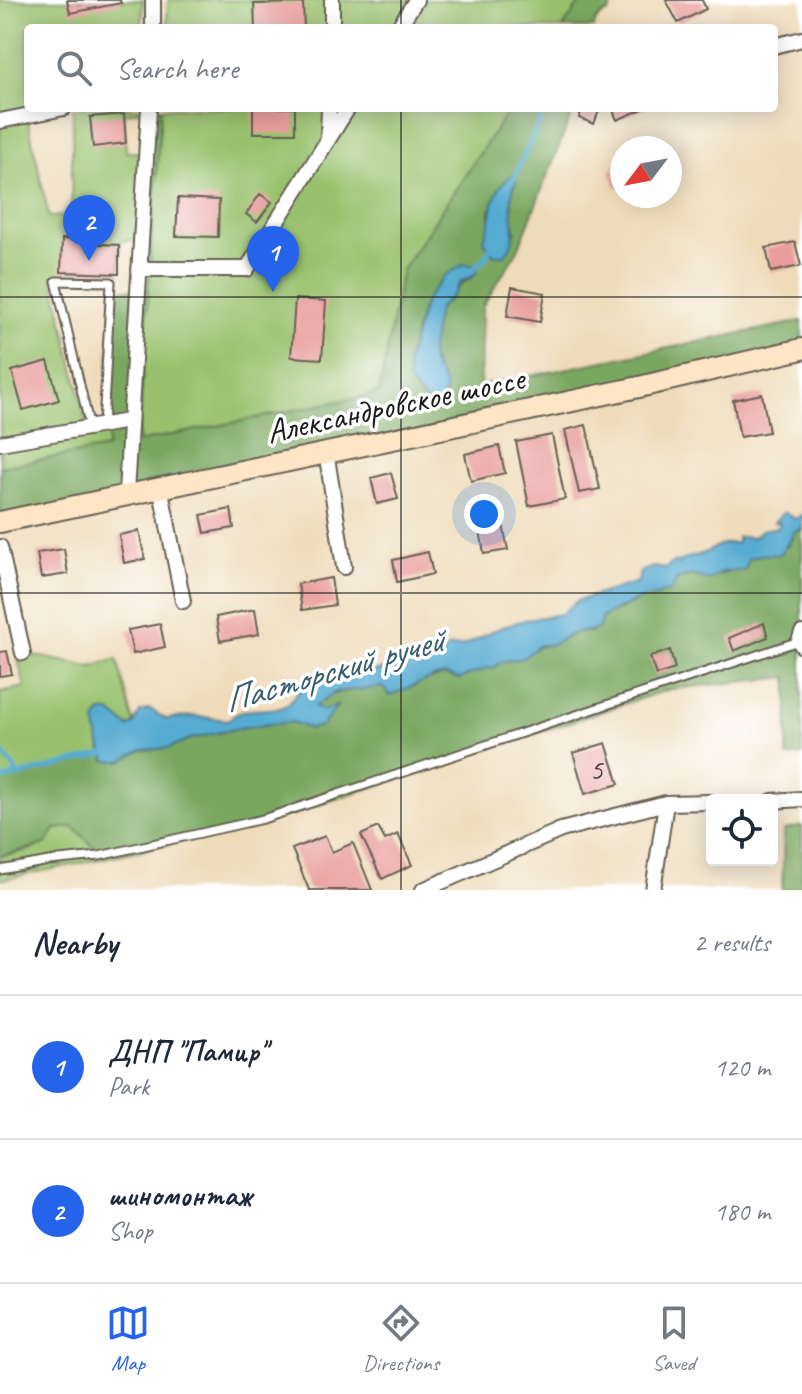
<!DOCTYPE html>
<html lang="en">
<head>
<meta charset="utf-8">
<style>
  :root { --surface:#fff; --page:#f2f2f3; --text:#1f2937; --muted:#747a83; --line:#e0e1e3; --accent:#2563eb }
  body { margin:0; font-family:Caveat,sans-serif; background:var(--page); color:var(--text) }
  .controls { position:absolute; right:24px; bottom:24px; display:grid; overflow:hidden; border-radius:8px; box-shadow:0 4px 20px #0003 }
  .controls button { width:72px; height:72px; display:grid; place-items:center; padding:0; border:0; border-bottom:2px solid var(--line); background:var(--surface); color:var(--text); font:40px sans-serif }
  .compass { position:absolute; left:610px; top:136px; width:72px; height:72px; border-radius:50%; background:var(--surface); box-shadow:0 4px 20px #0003; rotate:238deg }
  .you { position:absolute; left:484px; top:514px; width:28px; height:28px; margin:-20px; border:6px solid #fff; border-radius:50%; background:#1a73e8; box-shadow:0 0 0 12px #1a73e833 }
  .badge { display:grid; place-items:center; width:52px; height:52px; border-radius:50%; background:var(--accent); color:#fff; font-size:26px; font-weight:700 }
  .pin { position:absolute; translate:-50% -66px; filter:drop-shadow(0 2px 4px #0008) }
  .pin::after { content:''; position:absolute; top:42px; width:28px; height:24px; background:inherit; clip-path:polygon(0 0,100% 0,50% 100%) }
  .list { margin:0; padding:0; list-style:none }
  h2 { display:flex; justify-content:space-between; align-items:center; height:104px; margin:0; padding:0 32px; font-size:34px }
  h2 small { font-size:26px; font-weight:400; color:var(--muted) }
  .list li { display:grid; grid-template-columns:52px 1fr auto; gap:24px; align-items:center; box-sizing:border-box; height:144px; padding:0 32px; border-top:2px solid var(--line) }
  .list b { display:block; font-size:30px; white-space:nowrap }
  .list p { margin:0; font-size:26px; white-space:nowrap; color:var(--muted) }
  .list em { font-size:26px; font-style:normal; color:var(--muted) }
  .icon { flex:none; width:44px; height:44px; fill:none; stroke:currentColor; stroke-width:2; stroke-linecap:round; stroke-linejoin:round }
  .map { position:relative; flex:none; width:802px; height:890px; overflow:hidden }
  .search { position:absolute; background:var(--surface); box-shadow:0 4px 20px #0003; left:24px; right:24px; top:24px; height:88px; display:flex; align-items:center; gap:20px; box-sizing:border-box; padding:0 28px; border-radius:8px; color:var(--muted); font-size:30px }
  .sheet { height:392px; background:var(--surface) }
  nav { display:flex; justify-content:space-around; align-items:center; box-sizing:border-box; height:112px; border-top:2px solid var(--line); background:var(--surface); font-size:22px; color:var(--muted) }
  nav a { display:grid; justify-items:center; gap:4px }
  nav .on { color:var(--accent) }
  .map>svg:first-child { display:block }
  .green { fill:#99c16d; stroke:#5a6e44; stroke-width:2; fill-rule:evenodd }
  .forest { fill:#7aa760; stroke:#4b623e; stroke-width:2; fill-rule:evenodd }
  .water { fill:#56abd2; stroke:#396477; stroke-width:2 }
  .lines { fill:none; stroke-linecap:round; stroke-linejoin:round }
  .stream { stroke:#56abd2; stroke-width:5 }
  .building { fill:#e99e9d }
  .lane-casing { stroke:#665f53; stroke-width:11 }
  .street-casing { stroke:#665f53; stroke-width:18 }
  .secondary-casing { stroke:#665f53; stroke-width:24 }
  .lane { stroke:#fff; stroke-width:7 }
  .street { stroke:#fff; stroke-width:14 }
  .secondary { stroke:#fee5c5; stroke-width:20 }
  .grid { fill:none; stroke:#1c1c1c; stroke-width:2; stroke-opacity:0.55 }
  .labels { text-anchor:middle; stroke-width:7; stroke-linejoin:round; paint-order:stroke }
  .number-label { font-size:30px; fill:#4f3c3c }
  .street-label { font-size:34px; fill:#1c1c1c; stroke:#fff }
  .water-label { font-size:36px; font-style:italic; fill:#365c6e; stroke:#fff }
</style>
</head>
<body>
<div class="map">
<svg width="802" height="890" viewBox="0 0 802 890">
  <rect width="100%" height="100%" fill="#fff"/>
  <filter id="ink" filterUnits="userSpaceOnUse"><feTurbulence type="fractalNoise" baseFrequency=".0125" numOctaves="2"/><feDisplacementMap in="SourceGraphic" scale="16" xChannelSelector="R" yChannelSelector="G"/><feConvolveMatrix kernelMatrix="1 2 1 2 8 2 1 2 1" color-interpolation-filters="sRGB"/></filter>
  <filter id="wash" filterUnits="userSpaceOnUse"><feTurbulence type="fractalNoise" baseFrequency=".006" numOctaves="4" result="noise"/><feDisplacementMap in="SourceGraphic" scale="32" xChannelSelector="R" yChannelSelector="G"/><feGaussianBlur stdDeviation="1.8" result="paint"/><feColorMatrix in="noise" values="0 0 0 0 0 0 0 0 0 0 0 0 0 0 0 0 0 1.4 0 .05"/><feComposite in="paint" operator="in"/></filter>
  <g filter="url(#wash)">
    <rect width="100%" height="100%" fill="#efdbba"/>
    <!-- green -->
    <path class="green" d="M0,0H143L142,28H28V108H64L27,116L49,217L71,216L73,108H139V111L124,114L126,152L146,153L140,240L121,241L107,448L0,467ZM53,279H114L105,425L88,428Z
      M168,0H582L563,28H167Z
      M161,108H510L402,270L380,393L138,442Z
      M36,656L91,667L117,659L134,724L129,727L110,712L99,741L103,755L0,780V692L25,687L18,659Z
      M73,827L95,847L96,860L0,880V856C25,851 41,852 55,829Z"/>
    <!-- forest -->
    <path class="forest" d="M582,0H613L610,11C602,15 594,19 594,28H563Z
      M149,108H161L138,442L379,393L402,270L510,108H574L518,250L482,307L480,386L802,321V349L0,522V467L107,448L118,289H136ZM513,175L516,181C508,199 511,214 516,232L494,255L484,241L490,223V210ZM473,265L471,279C459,283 459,287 452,296C448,301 440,304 438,310C429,326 428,359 438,374L432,410L409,382L407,362L415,332L425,301Z
      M802,529V755L787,757L788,677L670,689L263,823L96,860L94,847L73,827L55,829L46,844L0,856V780L103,755L107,761H121L142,750L169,748L190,739L244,727L292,722L310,729L336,706L322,710L314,707C334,683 386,687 415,686L418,682L446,675L459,679L501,662L523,658L532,649L562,640L577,632H593L601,618L609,612L619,610L648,595L658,596C667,588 678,576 691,575C697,574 704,577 710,576C723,575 735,570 747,566L748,558L788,546L795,531Z
      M802,826V890H782L784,830Z"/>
    <!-- water -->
    <path class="water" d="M513,174L516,181C503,209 525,230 505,255H494L484,241C485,233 489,229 490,221C493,201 495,188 513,174Z
      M464,264L473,265L477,274L460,282L452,296L438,309L431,348L432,364L446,387L440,408L432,410L409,382L407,362L425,301L444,276Z
      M784,512L796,519L802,514V529L795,531L781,554C768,556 764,552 748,559L745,570L723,572L709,580L691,575L677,579C672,588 675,592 662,592L658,596C647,595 611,611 601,618L599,628C591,633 587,629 578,632C564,635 554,648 539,645L523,658L501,662L494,668H488L459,679L446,675L434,677L390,696L383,687L336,692L315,706L322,710L337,706L322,726L310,729L292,722L244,727L190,739L169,748L142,750L121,761H107L99,741L95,721L101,712H110L129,727L134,724L140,712L150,709L166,719L193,716L227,720L242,711L281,708L288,704L301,688L310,684L390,668L420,657L438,654L450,647L462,646L476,640L499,628L524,620L561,614L577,601L638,582L640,572L653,567L665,569L673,562L679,563C687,556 695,557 704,553C721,546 716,543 737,543V537H753L762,530L779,527L780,523L774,522Z"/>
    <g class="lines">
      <!-- stream -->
      <path class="stream" d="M512,182L546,108
        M472,270L484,260L492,245
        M0,750L16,770L15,777
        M0,780L108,753"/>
    </g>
    <g id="blocks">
      <!-- building -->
      <path class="building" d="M67,0H120L121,3L70,13Z
        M666,0H702L706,9L678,23Z
        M303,3L304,28H255L254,4Z
        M253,108H295V133H253Z
        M582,108H600L594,124L579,118Z
        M612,108H645L617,120Z
        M124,114L126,143L93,147L90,117Z
        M622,166V185L616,188L610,170Z
        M260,194L272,202L257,222L246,214Z
        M178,198L219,200L218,237L176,236Z
        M78,220H101L100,244L119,245V274L61,272L62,239L78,240Z
        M795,242L801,266L771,272L766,248Z
        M512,287L545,293L540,322L507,316Z
        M295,299L326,301L322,359L291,357Z
        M48,361L59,400L23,410L12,371Z
        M762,394L769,432L740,437L733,400Z
        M586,425L600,489L579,493L565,430Z
        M552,435L565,499L529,506L516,442Z
        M499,446L505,473L471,481L465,454Z
        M391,473L398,499L377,504L371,478Z
        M231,509L234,528L205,533L201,515Z
        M503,525L508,550L484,554L480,529Z
        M139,531L145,559L124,563L119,535Z
        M64,549L68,574L41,578L37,553Z
        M428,552L433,574L397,582L393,560Z
        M331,578L335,605L302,610L298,584Z
        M255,609L259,634L220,641L216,617Z
        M764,623L768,637L734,651L729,638Z
        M160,624L165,647L133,654L128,630Z
        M670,650L675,669L656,675L650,657Z
        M7,651L12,674L0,676V652Z
        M606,743L619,784L585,794L573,753Z
        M378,827L385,840L398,834L412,865L382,879L361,835Z
        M325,836L332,852L353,843L372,890H309L292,849Z"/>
    </g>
  </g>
  <g filter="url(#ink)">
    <use href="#blocks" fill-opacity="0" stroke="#665f53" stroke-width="2"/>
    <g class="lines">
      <!-- lane casing -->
      <g class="lane-casing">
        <path id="lane" d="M90,428L56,281L111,282L103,425
          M0,870L49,861L99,856L263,819L799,641"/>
      </g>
      <!-- street casing -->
      <g class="street-casing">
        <path id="street" d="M153,28V0
          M332,28V0
          M398,28L416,0
          M774,46L802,39
          M0,121L64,108
          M328,136L329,108
          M139,269H247L348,108
          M0,443L128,421
          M326,451L344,567
          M160,486L183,601
          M126,493L149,108
          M0,547L23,653
          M802,633L799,641L802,646
          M772,801L802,799
          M423,890L561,830L666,803L712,802
          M653,890L666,803"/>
      </g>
      <!-- secondary casing -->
      <g class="secondary-casing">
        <path id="secondary" d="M0,522L639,387L802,349"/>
      </g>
      <!-- lane -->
      <use href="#lane" class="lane"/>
      <!-- street -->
      <use href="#street" class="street"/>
      <!-- secondary -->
      <use href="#secondary" class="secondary"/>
    </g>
  </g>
  <!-- grid -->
  <path class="grid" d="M401,0V28M401,108V890M0,297H802M0,593H802"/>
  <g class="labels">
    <!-- number labels -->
    <g class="number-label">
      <text x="596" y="779">5</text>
    </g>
    <!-- street labels -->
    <g class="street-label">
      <text transform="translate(395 404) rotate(-12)" y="12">Александровское шоссе</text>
    </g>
    <!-- water labels -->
    <g class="water-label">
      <text transform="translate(333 669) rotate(-16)" y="13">Пасторский ручей</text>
    </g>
  </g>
</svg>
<div class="controls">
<button><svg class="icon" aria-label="locate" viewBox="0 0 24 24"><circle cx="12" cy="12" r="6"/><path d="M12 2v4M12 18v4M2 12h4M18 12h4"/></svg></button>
</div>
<svg class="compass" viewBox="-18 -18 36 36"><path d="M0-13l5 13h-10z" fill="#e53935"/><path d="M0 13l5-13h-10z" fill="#747a83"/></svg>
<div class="you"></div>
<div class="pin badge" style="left:273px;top:292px">1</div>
<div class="pin badge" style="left:89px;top:261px">2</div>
<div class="search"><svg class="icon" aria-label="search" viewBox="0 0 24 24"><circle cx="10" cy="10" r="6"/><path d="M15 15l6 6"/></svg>Search here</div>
</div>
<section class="sheet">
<h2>Nearby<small>2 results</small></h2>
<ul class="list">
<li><span class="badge">1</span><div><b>ДНП &quot;Памир&quot;</b><p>Park</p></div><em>120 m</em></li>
<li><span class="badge">2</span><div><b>шиномонтаж</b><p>Shop</p></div><em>180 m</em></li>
</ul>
</section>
<nav>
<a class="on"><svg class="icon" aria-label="map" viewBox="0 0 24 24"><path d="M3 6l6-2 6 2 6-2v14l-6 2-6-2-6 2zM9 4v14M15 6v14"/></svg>Map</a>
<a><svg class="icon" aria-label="directions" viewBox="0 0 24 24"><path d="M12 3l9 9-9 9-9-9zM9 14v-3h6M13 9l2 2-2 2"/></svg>Directions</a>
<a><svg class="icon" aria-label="saved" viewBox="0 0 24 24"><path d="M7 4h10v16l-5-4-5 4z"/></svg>Saved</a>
</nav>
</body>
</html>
